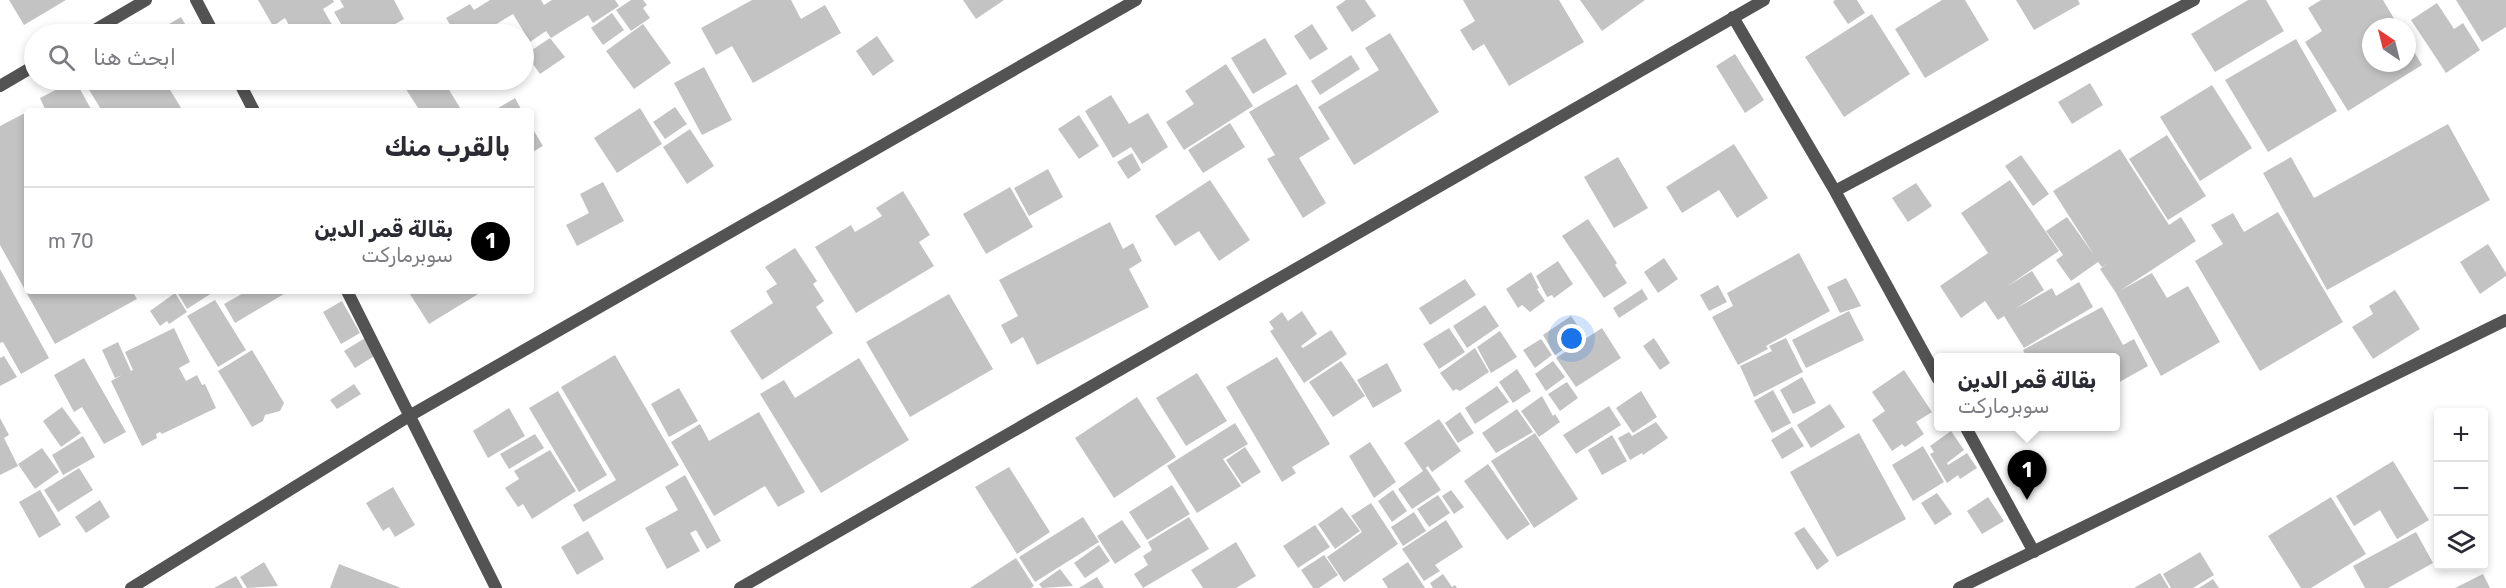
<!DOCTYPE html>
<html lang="ar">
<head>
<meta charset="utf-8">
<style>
  :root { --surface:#fff; --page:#f2f2f3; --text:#2b2b33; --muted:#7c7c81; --line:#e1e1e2; --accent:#000 }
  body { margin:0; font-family:Rubik,"Noto Naskh Arabic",sans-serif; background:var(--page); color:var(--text); direction:rtl }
  .controls { position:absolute; right:18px; bottom:18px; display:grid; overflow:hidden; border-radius:6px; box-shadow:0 3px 9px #0003 }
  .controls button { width:54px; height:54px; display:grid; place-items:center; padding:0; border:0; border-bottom:2px solid var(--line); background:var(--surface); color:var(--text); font:30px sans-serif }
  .compass { position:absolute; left:2362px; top:18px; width:54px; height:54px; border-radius:50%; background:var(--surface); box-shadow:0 3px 9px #0003; rotate:325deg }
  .you { position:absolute; left:1572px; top:339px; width:21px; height:21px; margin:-15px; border:4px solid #fff; border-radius:50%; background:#1a73e8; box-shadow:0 0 0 9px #1a73e833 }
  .badge { display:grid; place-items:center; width:39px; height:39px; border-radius:50%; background:var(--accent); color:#fff; font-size:20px; font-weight:700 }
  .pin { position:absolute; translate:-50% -50px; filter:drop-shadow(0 2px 3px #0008) }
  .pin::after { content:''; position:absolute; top:32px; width:21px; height:18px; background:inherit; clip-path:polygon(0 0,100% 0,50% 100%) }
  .popup { position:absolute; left:1934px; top:353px; width:186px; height:78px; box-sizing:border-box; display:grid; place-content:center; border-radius:6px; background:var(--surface); filter:drop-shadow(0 2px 4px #0005); font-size:20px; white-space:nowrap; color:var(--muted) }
  .popup b { font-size:22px; color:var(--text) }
  .popup::after { content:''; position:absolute; left:50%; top:100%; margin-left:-12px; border:12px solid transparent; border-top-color:var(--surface) }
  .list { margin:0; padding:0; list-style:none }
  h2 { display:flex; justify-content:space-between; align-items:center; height:78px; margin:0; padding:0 24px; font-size:26px }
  h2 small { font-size:20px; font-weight:400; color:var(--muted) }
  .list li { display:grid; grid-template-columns:39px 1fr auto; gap:18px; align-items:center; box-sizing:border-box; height:108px; padding:0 24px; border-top:2px solid var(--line) }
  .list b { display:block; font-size:22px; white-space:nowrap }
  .list p { margin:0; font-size:20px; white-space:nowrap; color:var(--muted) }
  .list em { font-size:20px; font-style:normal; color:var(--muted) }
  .icon { flex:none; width:33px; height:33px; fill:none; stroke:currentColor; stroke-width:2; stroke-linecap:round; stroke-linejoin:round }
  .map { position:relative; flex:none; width:2506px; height:588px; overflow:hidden; direction:ltr }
  .search { position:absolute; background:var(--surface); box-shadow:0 3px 9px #0003; left:24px; top:24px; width:510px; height:66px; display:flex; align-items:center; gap:15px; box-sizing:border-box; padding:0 21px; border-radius:33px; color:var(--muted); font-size:22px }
  .panel { position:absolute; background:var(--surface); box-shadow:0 3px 9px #0003; left:24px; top:108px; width:510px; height:186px; border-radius:6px; direction:rtl }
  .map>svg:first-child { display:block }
  .building { fill:#c3c3c3 }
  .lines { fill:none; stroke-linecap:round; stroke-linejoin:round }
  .minor { stroke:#535353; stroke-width:12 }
  .tertiary { stroke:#535353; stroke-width:12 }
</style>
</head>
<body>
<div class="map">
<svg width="2506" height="588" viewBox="0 0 2506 588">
  <rect width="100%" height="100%" fill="#fff"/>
  <!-- building -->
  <path class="building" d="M9,0H66L24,25Z
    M258,0H333L334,2L323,9L335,30L326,34H294L285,18L273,26Z
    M340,0H394L404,19L378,34H347L334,12L344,7Z
    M490,0H541L544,5L552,0H615L619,6L593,23L588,15L551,38L546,31L530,42L513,14L485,31L487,34H456L446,18L470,4L474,10Z
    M631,0H643L647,5L643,8L650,18L631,31L616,10Z
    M752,0H791L801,19L825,5L841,33L753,83L732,46L716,55L701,28Z
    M963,0H1004L976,19Z
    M1346,0H1365L1376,16L1352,32L1336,7Z
    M1463,0H1559L1584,42L1509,86L1484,44L1473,51L1460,30L1475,21Z
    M1580,0H1645L1602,31Z
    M1835,0H1857L1865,13L1848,24L1833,2Z
    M1942,0H1965L1989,40L1925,78L1895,29Z
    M2016,0H2078L2080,4L2034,30Z
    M2248,0H2266L2284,31L2215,72L2191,34Z
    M2321,0H2383L2399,27H2371V63H2407V40L2422,65L2348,111L2305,42L2322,31L2308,8Z
    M2456,0H2506V27L2482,42Z
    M2437,3L2454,29L2463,23L2480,50L2446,73L2411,20Z
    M612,13L624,30L603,45L591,28Z
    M1872,14L1910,74L1844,117L1805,57Z
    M181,17L191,34H152Z
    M643,24L671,63L634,89L606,51Z
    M1312,24L1328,49L1310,60L1294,36Z
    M1390,33L1439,112L1354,165L1318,107L1379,70L1365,48Z
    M877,36L894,61L873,76L856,51Z
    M550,38L565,57L540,74L526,54Z
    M1265,38L1287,74L1253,94L1231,58Z
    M2296,39L2337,111L2268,152L2225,80Z
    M1735,54L1764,100L1745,113L1716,66Z
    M1351,55L1360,69L1320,95L1311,81Z
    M1226,64L1253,106L1184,150L1166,122L1194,104L1185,91Z
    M704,67L732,120L702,135L674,83Z
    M75,80L92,111H46L40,98Z
    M83,80H164L183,111H102Z
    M181,80H202L186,88Z
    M400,80H443L462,111H420Z
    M2090,83L2103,105L2072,124L2058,102Z
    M1297,84L1330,139L1299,158L1326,203L1303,218L1267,159L1275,155L1249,112Z
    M2212,85L2252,148L2200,181L2160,117Z
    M1111,95L1129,124L1148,113L1168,147L1142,164L1131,147L1113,158L1085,111Z
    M515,98L522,111H493Z
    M675,107L687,124L665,139L653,122Z
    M640,108L662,144L617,173L594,138Z
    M27,112V291H132L137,299L55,344L0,245V126Z
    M1079,115L1099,146L1079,159L1058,129Z
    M1230,123L1245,147L1203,173L1188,150Z
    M2448,124L2490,200L2327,290L2263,173L2291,157L2314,198Z
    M531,126L543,146L531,153Z
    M690,129L714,166L687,184L663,147Z
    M2167,135L2206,196L2168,220L2129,159Z
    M1734,144L1768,198L1737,218L1719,190L1682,213L1666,187Z
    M2120,149L2169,225L2181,217L2196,241L2121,290L2152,273L2167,298L2188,286L2220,342L2161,376L2116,293L2100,269L2107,264L2102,267L2098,262L2071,281L2056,260L2063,255L2046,231L2067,217L2094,255L2053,191Z
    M1132,153L1141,170L1128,179L1117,162Z
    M2021,155L2049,194L2033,206L2005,166Z
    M1618,157L1648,208L1614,228L1584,177Z
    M1048,169L1063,197L1029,216L1014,188Z
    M1210,180L1250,240L1219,261L1199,231L1175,246L1155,216Z
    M2010,180L2059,251L2006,287L2032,271L2044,290L2015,309L2052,288L2056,296L2079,282L2093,307L2024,348L2004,316L1998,320L1985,301L1961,318L1940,286L1988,253L1961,213Z
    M603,182L624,221L577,246L566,225L589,213L580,194Z
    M1916,183L1932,206L1908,222L1892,198Z
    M1010,187L1033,227L986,254L963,214Z
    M903,191L930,235L919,242L934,266L856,313L815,247L851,225L855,232L882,216L876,208Z
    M2278,212L2343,322L2260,371L2195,261L2223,244L2211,225L2233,213L2244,232Z
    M1588,219L1617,263L1615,265L1627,283L1604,298L1562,236Z
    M1110,222L1123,249L1133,243L1142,261L1129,269L1149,307L1037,365L1023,337L1011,344L1001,325L1018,316L999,280Z
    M2488,244L2506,273V276L2480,294L2460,262Z
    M795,248L817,281L813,284L824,301L816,307L833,333L762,380L730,331L773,303L766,291L777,284L765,267Z
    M1799,253L1830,311L1766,346L1768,349L1738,365L1712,317L1733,306L1727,293Z
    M1664,258L1678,279L1658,293L1644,272Z
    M1558,261L1573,284L1554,298L1552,295L1547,297L1536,276Z
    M0,269L49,358L21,374L3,342L0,343Z
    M1531,272L1539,288L1537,289L1545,301L1530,312L1522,305L1518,308L1506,289Z
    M1846,278L1861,306L1840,313L1827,287Z
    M1465,279L1476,295L1430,325L1419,308Z
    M1718,285L1727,302L1709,311L1700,295Z
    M1642,289L1648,299L1619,318L1613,308Z
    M2395,290L2420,329L2373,359L2352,327L2373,314L2369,306Z
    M180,291H215L187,309L177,292Z
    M247,291H289L235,323L224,304Z
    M408,291H483L429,324Z
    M175,293L187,312L169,324L167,321L160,326L150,311Z
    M949,294L993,369L910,417L866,342Z
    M215,300L246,350L218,367L187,316Z
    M342,301L360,333L341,344L323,312Z
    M1485,305L1499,326L1467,348L1453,326Z
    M2102,307L2123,345L2134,339L2148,366L2116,384V358H2027L2023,350Z
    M1302,311L1317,334L1301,346L1303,348L1331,330L1347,354L1304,383L1270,331L1274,329L1269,322L1282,312L1288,321Z
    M1849,311L1864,340L1806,368L1792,340Z
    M1571,316L1582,332L1580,333L1583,337L1555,355L1543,335Z
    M174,328L190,362L179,368L186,381L197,375L202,385L205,384L216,408L162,434L160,432L156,434L157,438L142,446L111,381L122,375L115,378L102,350L118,342L131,371L133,370L125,352Z
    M1449,328L1465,352L1439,369L1423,344Z
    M1602,328L1621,358L1576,387L1556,358Z
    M1500,331L1517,357L1491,373L1477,347Z
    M365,338L376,355L355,368L344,351Z
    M1654,338L1670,363L1660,370L1643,346Z
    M1786,338L1803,372L1754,397L1740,366L1772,351L1769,346Z
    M1541,339L1552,355L1535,368L1523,350Z
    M1475,348L1489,372L1460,391L1456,389L1453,391L1440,373Z
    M252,350L284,403L280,411L265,415L263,421L252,427L218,371Z
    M615,355L679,465L583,522L573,505L616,480L561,387Z
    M4,356L17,377L0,386V358Z
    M1277,357L1330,444L1292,467L1296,473L1282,482L1226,387Z
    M84,358L126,432L104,444L82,407L74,412L54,375Z
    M859,358L909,440L821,493L760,394L784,380L795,398Z
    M1341,361L1365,396L1333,417L1309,382Z
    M1553,361L1565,377L1546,391L1535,374Z
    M1387,363L1402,391L1373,408L1357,380Z
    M1517,369L1531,391L1513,403L1499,382Z
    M1904,370L1932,412L1916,422L1924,434L1905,447L1902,444L1892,451L1872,420L1885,411L1872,392Z
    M1197,373L1227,421L1186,446L1156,398Z
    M1802,377L1816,403L1793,414L1780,390Z
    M1567,382L1578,398L1560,411L1548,394Z
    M354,384L361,394L337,409L330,400Z
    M1497,386L1509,402L1475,424L1465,408Z
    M679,388L698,421L669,437L651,404Z
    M1773,390L1791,423L1772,433L1754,401Z
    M558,391L607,475L579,492L529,408Z
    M1641,391L1657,417L1633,433L1616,408Z
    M1542,396L1553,416L1555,414L1560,422L1539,437L1521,411Z
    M1137,397L1176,457L1114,498L1075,438Z
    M1830,404L1845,427L1811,448L1797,425Z
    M1609,406L1621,425L1576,454L1563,435Z
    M62,407L81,433L61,447L43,421Z
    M509,408L525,436L488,458L473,431Z
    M1517,409L1533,432L1496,453L1482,433Z
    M759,412L805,492L778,507L765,486L714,516L671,442L700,424L709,441Z
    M1460,412L1474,433L1458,443L1445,423Z
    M0,418L9,435L4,438L18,466L0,475Z
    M1439,419L1461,451L1432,472L1428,466L1426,468L1441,490L1412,509L1398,489L1423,471L1404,443Z
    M1656,422L1668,438L1643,455L1642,453L1630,460L1618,438L1629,432L1632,436Z
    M1235,423L1248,444L1223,459L1241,486L1197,513L1167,466Z
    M1792,427L1804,446L1782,459L1771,440Z
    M1951,431L1964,450L1947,463L1948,465L1967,453L1977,468L1960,479L1958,475L1947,483L1930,454L1934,452L1930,446Z
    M1535,433L1578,499L1534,528L1491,461Z
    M1859,433L1906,519L1837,557L1790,472Z
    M535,434L544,448L509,469L500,454Z
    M1612,435L1627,461L1602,475L1588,450Z
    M83,436L95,457L63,475L52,455Z
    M1370,442L1396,482L1374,498L1349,456Z
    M1923,446L1944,482L1913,501L1892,465Z
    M1245,447L1261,472L1242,484L1226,460Z
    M42,448L59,472L35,489L18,464Z
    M550,450L576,491L532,519L523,504L518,507L505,488L519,479L514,471Z
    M2393,461L2429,520L2397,539L2380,510L2354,526L2336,496Z
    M1488,464L1530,524L1507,540L1464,481Z
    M1009,467L1050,532L1017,554L975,487Z
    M79,468L93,490L58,512L44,490Z
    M685,475L721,541L707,549L696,530L690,533L700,551L667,569L645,528L678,510L665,487Z
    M1172,485L1190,514L1147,540L1129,512Z
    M393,487L415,525L395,537L389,527L383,531L366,503Z
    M40,490L61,525L39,538L19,502Z
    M1393,490L1407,511L1392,522L1378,501Z
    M1451,490L1464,507L1454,514L1442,496Z
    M1937,493L1952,514L1935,525L1921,503Z
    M1438,495L1450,513L1429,527L1417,509Z
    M1988,497L2004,521L1982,534L1967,511Z
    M2331,497L2366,554L2311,588H2301L2268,536Z
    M100,500L110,517L86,533L75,517Z
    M1371,503L1398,544L1344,582L1327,557L1362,532L1351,516Z
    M1342,507L1360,531L1335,549L1318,524Z
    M1414,512L1426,531L1403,546L1391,527Z
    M1083,517L1099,542L1035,582L1019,557Z
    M1189,517L1209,549L1143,588L1134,574L1148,565L1143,556L1152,550L1148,542Z
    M1122,520L1141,547L1115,564L1097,536Z
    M1446,520L1463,547L1435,565L1440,571L1424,581L1402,549Z
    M1315,525L1330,547L1298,568L1283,546Z
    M1804,527L1829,561L1817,570L1794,533Z
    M588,531L604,559L577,575L561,547Z
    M2416,532L2433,563L2388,588H2365L2353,566Z
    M1236,542L1256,576L1236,588H1203L1191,570Z
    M1099,545L1110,561L1085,578L1074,563Z
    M2200,552L2214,575L2193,588H2171L2163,574Z
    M1324,555L1338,575L1319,588H1313L1301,570Z
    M1016,558L1034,586L1031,588H970Z
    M264,562L278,586L247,588L240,577Z
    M1408,562L1425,588H1388L1382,579Z
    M339,564L401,588H330Z
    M1060,569L1073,586L1042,588L1039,584Z
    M2160,573L2169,588H2134Z
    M1443,574L1452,587L1455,585L1457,588H1433L1430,583Z
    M2483,574L2490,588H2455Z
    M236,576L243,588H214Z
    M1097,577L1104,588H1079Z
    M2213,579L2219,588H2199Z"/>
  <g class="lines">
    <!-- minor -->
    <path class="minor" d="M196,0L214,34
      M1733,17L1835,191L1938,379
      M88,34L146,0
      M238,80L254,111
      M0,86L34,66
      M1835,191L2194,0
      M347,291L496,588
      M1965,426L2034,552
      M740,588L1764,0
      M1959,588L2506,320"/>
    <!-- tertiary -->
    <path class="tertiary" d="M131,588L411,415L1136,0"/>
  </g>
</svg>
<div class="controls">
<button>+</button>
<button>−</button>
<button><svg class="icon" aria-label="layers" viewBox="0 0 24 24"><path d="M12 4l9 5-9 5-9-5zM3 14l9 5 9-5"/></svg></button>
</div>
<svg class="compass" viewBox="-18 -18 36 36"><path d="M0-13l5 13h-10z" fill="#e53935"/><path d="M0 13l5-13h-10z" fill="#7c7c81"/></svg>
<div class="you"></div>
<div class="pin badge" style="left:2027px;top:500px">1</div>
<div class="popup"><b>بقالة قمر الدين</b>سوبرماركت</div>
<div class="search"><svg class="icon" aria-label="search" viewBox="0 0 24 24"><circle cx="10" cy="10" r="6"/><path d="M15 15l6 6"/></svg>ابحث هنا</div>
<section class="panel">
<h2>بالقرب منك<small></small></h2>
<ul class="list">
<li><span class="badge">1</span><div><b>بقالة قمر الدين</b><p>سوبرماركت</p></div><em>70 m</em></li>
</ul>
</section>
</div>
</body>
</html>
